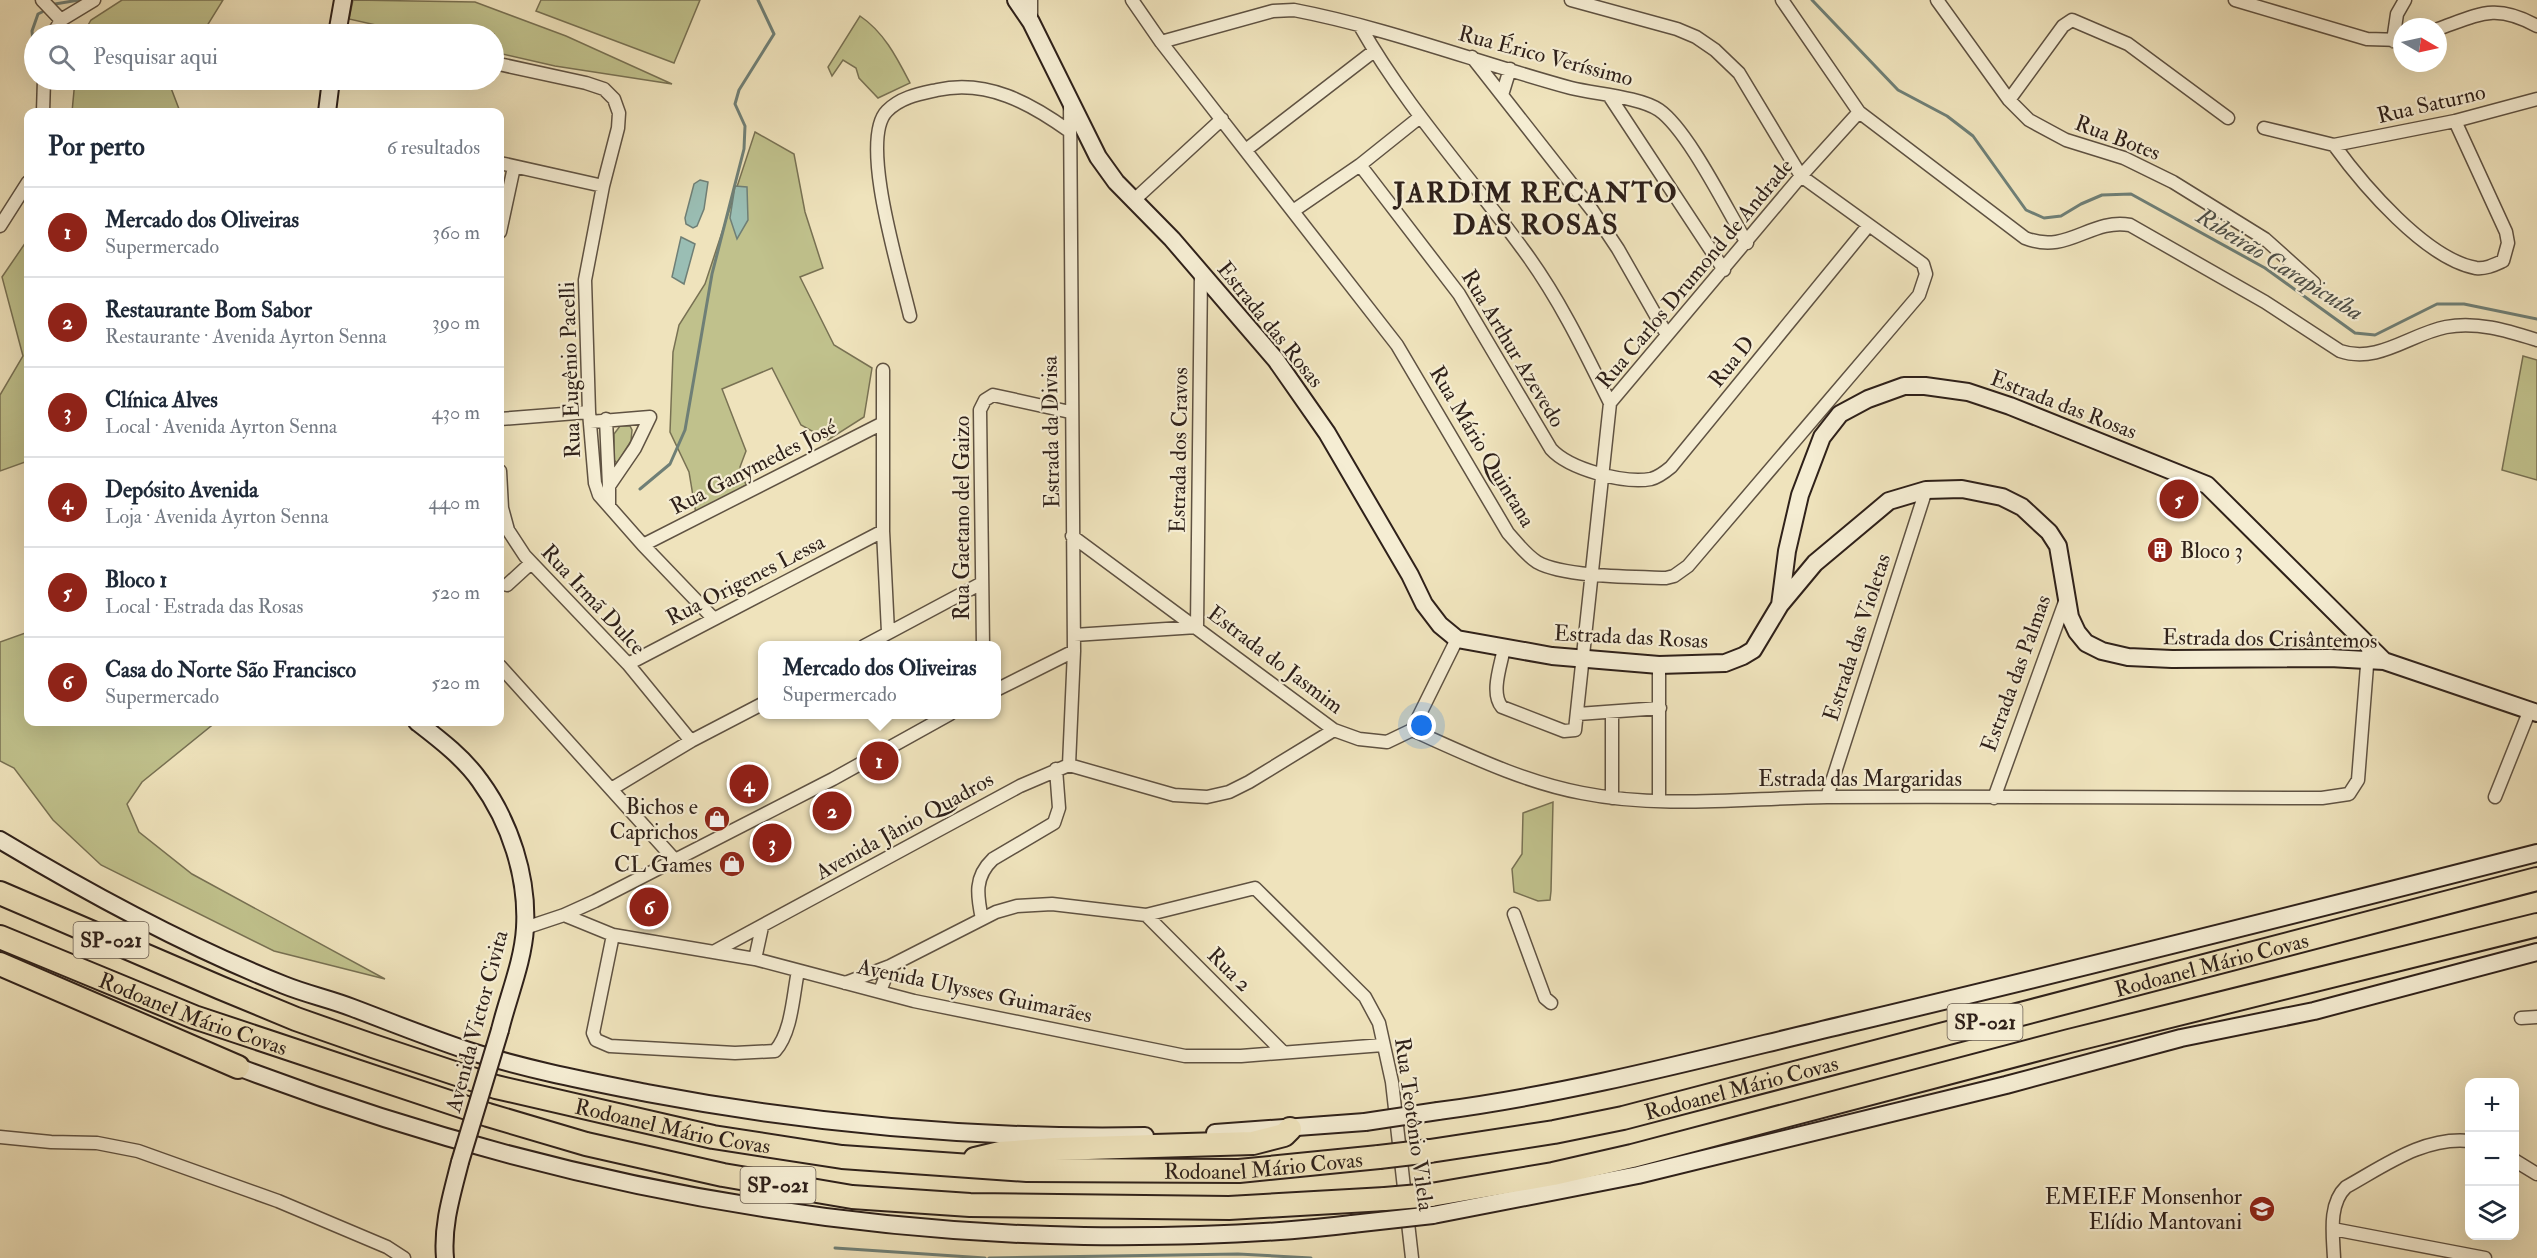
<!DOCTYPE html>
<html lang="pt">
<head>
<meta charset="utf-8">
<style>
  :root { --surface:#fff; --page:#f6f6f7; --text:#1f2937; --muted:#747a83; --line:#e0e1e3; --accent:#8f2418 }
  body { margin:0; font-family:"IM FELL Double Pica",serif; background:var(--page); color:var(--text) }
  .controls { position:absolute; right:18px; bottom:18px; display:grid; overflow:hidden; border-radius:12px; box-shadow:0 6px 24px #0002 }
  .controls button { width:54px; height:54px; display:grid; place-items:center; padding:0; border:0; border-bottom:2px solid var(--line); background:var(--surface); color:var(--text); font:30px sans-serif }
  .compass { position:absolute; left:2393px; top:18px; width:54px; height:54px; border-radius:50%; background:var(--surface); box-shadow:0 6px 24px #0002; rotate:99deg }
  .you { position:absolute; left:1422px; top:726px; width:21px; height:21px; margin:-15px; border:4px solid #fff; border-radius:50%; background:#1a73e8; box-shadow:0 0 0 9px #1a73e833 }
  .badge { display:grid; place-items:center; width:39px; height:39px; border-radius:50%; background:var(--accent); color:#fff; font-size:20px; font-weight:700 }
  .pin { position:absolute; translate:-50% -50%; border:3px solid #fff; box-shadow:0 2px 6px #0006 }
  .popup { position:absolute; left:758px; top:641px; width:243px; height:78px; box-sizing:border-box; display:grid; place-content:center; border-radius:12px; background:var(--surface); filter:drop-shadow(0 2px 4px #0005); font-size:20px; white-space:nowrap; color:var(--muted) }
  .popup b { font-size:22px; color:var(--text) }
  .popup::after { content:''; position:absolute; left:50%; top:100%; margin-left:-12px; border:12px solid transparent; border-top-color:var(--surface) }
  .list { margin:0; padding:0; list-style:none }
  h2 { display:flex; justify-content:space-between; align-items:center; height:78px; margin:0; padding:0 24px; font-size:26px }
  h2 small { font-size:20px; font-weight:400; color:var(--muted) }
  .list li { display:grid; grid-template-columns:39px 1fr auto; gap:18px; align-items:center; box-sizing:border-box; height:90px; padding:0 24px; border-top:2px solid var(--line) }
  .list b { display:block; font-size:22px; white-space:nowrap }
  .list p { margin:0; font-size:20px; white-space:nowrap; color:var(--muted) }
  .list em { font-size:20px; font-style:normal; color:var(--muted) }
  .icon { flex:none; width:33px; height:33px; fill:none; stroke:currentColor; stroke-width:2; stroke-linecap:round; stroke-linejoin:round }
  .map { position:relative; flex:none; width:2537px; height:1258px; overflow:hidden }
  .search { position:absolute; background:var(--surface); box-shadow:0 6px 24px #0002; left:24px; top:24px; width:480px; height:66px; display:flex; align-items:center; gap:15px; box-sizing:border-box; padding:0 21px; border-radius:33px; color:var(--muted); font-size:22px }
  .panel { position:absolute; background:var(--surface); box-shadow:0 6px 24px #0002; left:24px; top:108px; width:480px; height:618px; border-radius:12px }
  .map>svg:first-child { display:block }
  .green { fill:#c0c18c; stroke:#787153; stroke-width:1.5 }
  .water { fill:#9abeb4; stroke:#6f7f76; stroke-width:1.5 }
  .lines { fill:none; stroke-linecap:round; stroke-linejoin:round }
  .stream { stroke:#6f7f76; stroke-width:3 }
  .minor-casing { stroke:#5f5242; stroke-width:15 }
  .secondary-casing { stroke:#2f211a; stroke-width:20 }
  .motorway-casing { stroke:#2f211a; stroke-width:26 }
  .minor { stroke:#f5edd3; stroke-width:12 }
  .secondary { stroke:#f5edd3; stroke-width:16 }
  .motorway { stroke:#efe3bc; stroke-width:22 }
  .secondary-bridge-casing { stroke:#2f211a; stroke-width:20; stroke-linecap:butt }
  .motorway-bridge-casing { stroke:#2f211a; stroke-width:26; stroke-linecap:butt }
  .secondary-bridge { stroke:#f5edd3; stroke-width:16 }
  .motorway-bridge { stroke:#efe3bc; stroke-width:22 }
  .labels { text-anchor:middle; stroke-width:4.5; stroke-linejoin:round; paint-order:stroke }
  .shield { fill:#f5edd3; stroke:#6a5e52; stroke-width:1.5 }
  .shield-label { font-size:21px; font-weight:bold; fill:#2f211a }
  .street-label { font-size:22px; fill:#2f211a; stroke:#f5edd3 }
  .poi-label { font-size:22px; fill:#2f211a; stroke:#f5edd3; text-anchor:end }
  .water-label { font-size:24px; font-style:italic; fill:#4f5048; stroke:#f5edd3 }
  .district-label { font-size:28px; font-weight:bold; letter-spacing:1.5px; fill:#2f211a; stroke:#f5edd3 }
</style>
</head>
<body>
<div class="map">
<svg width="2537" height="1258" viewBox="0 0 2537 1258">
  <rect width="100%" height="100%" fill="#efe3bc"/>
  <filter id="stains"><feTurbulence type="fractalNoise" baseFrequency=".00333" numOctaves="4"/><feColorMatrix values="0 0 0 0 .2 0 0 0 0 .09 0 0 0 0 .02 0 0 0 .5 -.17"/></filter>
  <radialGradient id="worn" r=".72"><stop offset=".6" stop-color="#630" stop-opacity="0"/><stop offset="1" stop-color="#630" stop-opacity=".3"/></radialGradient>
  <!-- green -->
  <path class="green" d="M122,0H223L202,34H83L91,20Z
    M353,0L475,2L566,36L672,84L555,66L494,52V34H416L349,19Z
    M541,0H700L674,63L536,11Z
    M860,16C884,32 897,58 910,83L878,98L859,78L856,68L843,60L832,76L828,67Z
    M75,80H176L171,88L179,109L183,112H72Z
    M755,132L794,154L805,212L823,268L800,277L834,345L872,368L864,417L828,440L801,425L772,368L722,389L746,451L740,467L746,485L696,514L689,472L670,432L673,352L679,325L705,284Z
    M28,239V461L0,471V395L23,356L2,277Z
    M2523,356L2537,360V480L2502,470Z
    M620,426H630L632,430L631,441L617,463L614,460V434Z
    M28,632V722H216L142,782L127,804L139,832L192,874L385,979L274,951L101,865L53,820L14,768L0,761V642Z
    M1553,802L1551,891L1550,900L1538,901L1514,892L1512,869L1522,854L1523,813Z"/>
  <!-- water -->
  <path class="water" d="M700,180L708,182L704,209L697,226L693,228L686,224L685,218L694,184Z
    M735,186L747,187L748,220L737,239L730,218Z
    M681,237L695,244L684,284L672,277Z"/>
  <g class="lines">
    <!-- stream -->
    <path class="stream" d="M1812,0L1898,90L1947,116L1973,136L2026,210L2044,218L2061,216L2081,204L2102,195L2131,194L2265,268L2355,333L2375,335L2437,304H2464L2537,319
      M55,4L79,0
      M34,50L32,31L38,14L42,12
      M26,163L28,152
      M640,489L670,464L685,430L712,274L744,149L745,126L735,104L739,90L774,34L758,0
      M835,1248L985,1258
      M989,1258L1238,1254L1311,1258"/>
    <!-- minor casing -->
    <g class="minor-casing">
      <path id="minor" d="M42,0L61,20
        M1031,0V21
        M1132,0L1161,42L1397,345L1508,533C1517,543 1525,554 1537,562C1563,577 1635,577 1666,578L1674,576L1688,566L1919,295L1926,274L1923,264L1801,176L1739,73L1715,50L1696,37L1677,29L1571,0
        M1782,0L1859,112L2025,238C2068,255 2090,218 2130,225L2265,302L2340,351C2378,364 2410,334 2446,327C2477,321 2508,331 2537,340
        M1937,0L2009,100L2029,120L2066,140L2124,158L2173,182L2265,239L2314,283
        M2235,0L2367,39L2402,40
        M1360,26C1406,107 1468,174 1522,248C1558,296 1584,350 1610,403
        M2438,29C2480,14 2495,3 2537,26
        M338,30L359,34
        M53,34L61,20L94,0
        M2393,41L2397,14L2405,0
        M1161,42L1273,11L1294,10C1388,28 1479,63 1571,88C1595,94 1640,97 1659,110C1688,130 1727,210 1747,243
        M1472,57L1592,210L1618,249L1667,335
        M494,63L586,83L604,89L614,99L619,113L618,128L603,186L585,280L589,412L595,483L599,495L643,545L713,618
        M1502,95L1510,69
        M1610,97L1724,270
        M2009,100L2063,26L2072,20L2128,44L2228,118
        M43,112L44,80
        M2264,128L2334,145L2455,121L2537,99
        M2334,145C2363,185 2426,259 2476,268C2486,269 2494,265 2503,261L2508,243L2506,232L2455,121
        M1247,149L1374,51
        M500,163L603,186
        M1360,165L1459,294L1551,449C1569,469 1624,484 1651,479C1659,477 1665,472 1671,467L1868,226
        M1133,201L1222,119
        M1293,211L1360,165L1420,117
        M0,226L28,182
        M500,232L514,167
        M910,316C901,276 858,140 887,111C901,97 919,94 937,90C987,79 1030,103 1069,131
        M883,370V531L888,632
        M500,419L589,412
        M606,419L609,486
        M590,422L650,417L635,448L609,486V506
        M500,471L502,508L508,530L525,556L628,664L691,741
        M1072,536L1334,730L1359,739L1387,742L1412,730L1457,639
        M643,545L881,424
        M507,585L531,563
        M1074,635L1197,627L1201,272
        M864,646L980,584
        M983,646L980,410L985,400L993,395L1070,412
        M1504,648C1501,665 1490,693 1502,707L1564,731L1575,730L1610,403L1801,176L1859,112
        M628,664L883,531
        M500,666L674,859
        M996,690L1074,651
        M1612,713V798
        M1578,714L1660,708
        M1412,730C1466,754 1523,782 1582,793C1661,809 1746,798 1827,797C1992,796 2157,798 2322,798L2349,794L2358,780L2368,653
        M1069,765L1074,651L1070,103
        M1069,765L1174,795L1207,797L1229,792L1249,782L1334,730
        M613,788L691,741L762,704
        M1827,797L1926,490
        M2495,797L2529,712
        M1994,798L2066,599
        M1659,801V665
        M1514,914L1545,998L1551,1003
        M564,915L613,935L755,959L914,1001L1185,1056H1241L1383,1045
        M1146,915L1283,1052
        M982,919C977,895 974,877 993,859L1054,823L1059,808L1056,769
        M525,928L564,915L595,901L833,779L950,714
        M613,935L593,1033L596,1040L610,1046L735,1053L775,1051C792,1032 793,995 798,971
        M715,951L1020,786L1069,765
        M755,959L762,927
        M845,983L890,966L996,912L1017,906L1052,904L1146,915L1255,888L1365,997L1379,1023L1392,1082L1412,1258
        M880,991L890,966
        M2521,1018L2537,1017
        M0,1137L51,1142L97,1143L138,1151L278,1201L387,1247L404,1258
        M2514,1160L2537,1174
        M2333,1229L2485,1258
        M2334,1258C2333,1235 2328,1204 2346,1187C2384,1166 2424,1136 2470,1141"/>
    </g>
    <!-- secondary casing -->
    <g class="secondary-casing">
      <path id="secondary" d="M1016,0L1031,22L1098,157L1116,182L1172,239L1276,360L1327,433L1410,575L1424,604L1440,625L1457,639L1552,656L1659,665L1725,663L1743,656L1753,650L1780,605L1787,551L1800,495L1822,437L1840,414L1868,399L1904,386H1925L1968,392L2010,406L2207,485L2384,661
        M337,34L343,0
        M327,112L331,80
        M1780,605L1815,563L1889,501L1926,490L1962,489L2002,497L2022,507L2049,532L2058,546L2070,617L2077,632L2086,643L2102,651L2128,657L2172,659L2330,658L2384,661L2537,713
        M417,722C439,739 464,758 480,781C510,822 528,877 525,928C523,962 508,997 500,1030
        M0,840C90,894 186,946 284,985C306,994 330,999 353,1008C390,1022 427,1037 466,1050C524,1069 587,1081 647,1093C810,1124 978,1139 1145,1136
        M238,1067C509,1170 794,1231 1084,1236C1173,1237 1264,1235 1352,1224
        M1438,1111C1575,1093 1708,1057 1843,1025C2075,970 2306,912 2537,853
        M1215,1133L1365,1122
        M1433,1215L1638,1175L2006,1085L2181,1038L2314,1011L2537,952
        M445,1258C442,1225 452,1194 460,1162"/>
    </g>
    <!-- motorway casing -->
    <g class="motorway-casing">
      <g id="motorway">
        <path id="s1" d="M0,893L221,988L296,1019L373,1046L496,1087L713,1137L842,1157L1027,1170L1239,1171L1379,1157"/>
        <path id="s2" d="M0,937L194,1017L488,1115L586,1144L723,1175L852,1197L970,1205L1229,1208L1385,1199"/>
        <path d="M0,964L238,1067"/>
        <path id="s3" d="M1430,1151L1554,1132L1623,1118L2537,879"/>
        <path d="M975,1159L1000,1153L1055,1149L1253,1143L1284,1135L1290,1129"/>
        <path d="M1431,1195L1553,1174L1632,1156L2069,1041L2537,925"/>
      </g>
    </g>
    <!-- minor -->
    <use href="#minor" class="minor"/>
    <!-- secondary -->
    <use href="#secondary" class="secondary"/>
    <!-- motorway -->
    <use href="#motorway" class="motorway"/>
    <!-- secondary-bridge casing -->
    <g class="secondary-bridge-casing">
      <path id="secondary-bridge" d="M1365,1122L1438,1111
        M460,1162L500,1030
        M1352,1224L1433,1215"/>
    </g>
    <!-- motorway-bridge casing -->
    <g class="motorway-bridge-casing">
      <path id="motorway-bridge" d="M1379,1157L1430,1151
        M1385,1199L1431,1195"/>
    </g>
    <!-- secondary-bridge -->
    <use href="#secondary-bridge" class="secondary-bridge"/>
    <!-- motorway-bridge -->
    <use href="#motorway-bridge" class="motorway-bridge"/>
  </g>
  <!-- icons -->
  <defs>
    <g id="building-disc" transform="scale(1.35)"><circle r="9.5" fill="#8f2418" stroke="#f5edd3"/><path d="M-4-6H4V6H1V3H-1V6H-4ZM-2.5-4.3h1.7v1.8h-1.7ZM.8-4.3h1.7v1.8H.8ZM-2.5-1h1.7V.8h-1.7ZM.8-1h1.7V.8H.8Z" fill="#fff"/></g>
    <g id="shop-disc" transform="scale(1.35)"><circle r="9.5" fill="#8f2418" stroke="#f5edd3"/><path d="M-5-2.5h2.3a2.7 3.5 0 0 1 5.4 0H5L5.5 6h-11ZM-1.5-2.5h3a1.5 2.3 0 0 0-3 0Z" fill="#fff"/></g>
    <g id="school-disc" transform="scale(1.35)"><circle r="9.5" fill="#8f2418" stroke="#f5edd3"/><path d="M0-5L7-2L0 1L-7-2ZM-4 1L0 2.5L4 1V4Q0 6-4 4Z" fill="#fff"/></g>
  </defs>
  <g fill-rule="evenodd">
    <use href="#building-disc" x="2160" y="550"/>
    <use href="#shop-disc" x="717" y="819"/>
    <use href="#shop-disc" x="732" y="864"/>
    <use href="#school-disc" x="2262" y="1209"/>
  </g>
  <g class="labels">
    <!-- shield labels -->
    <g class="shield">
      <rect x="73.5" y="922" width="75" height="36" rx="4.5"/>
      <rect x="1947.5" y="1004" width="75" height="36" rx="4.5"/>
      <rect x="740.5" y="1167" width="75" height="36" rx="4.5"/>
    </g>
    <g class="shield-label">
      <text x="111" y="947">SP-021</text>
      <text x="1985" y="1029">SP-021</text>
      <text x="778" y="1192">SP-021</text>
    </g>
    <!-- street labels -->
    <g class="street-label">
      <text transform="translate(1546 55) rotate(15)" y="8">Rua Érico Veríssimo</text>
      <text transform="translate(2431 103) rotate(-13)" y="8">Rua Saturno</text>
      <text transform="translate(2118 137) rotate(21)" y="8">Rua Botes</text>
      <text transform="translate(1694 273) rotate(-50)" y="8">Rua Carlos Drumond de Andrade</text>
      <text transform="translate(1271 324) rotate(51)" y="8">Estrada das Rosas</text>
      <text transform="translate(1514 348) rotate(59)" y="8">Rua Arthur Azevedo</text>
      <text transform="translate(1731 361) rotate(-51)" y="8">Rua D</text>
      <text transform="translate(569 370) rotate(-92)" y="8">Rua Eugênio Pacelli</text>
      <text transform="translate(2064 404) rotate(21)" y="8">Estrada das Rosas</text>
      <text transform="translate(1050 432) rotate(-91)" y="8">Estrada da Divisa</text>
      <text transform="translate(1483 446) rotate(59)" y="8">Rua Mário Quintana</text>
      <text transform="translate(1178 450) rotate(-89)" y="8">Estrada dos Cravos</text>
      <text transform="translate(753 466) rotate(-27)" y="8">Rua Ganymedes José</text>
      <text transform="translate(961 518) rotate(-90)" y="8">Rua Gaetano del Gaizo</text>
      <text transform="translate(745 579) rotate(-27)" y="8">Rua Origenes Lessa</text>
      <text transform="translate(594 599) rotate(47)" y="8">Rua Irmã Dulce</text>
      <text transform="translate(1631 636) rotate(3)" y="8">Estrada das Rosas</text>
      <text transform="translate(1856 637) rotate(-72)" y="8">Estrada das Violetas</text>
      <text transform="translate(2270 638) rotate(1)" y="8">Estrada dos Crisântemos</text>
      <text transform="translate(1276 659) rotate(37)" y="8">Estrada do Jasmim</text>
      <text transform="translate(2015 673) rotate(-70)" y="8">Estrada das Palmas</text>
      <text x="1860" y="786">Estrada das Margaridas</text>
      <text transform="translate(904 825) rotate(-29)" y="8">Avenida Jânio Quadros</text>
      <text dy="8" stroke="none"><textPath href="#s3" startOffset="804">Rodoanel Mário Covas</textPath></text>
      <text transform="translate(1230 969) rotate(45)" y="8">Rua 2</text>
      <text transform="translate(975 990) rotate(12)" y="8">Avenida Ulysses Guimarães</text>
      <text dy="8" stroke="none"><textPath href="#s2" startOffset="208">Rodoanel Mário Covas</textPath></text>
      <text transform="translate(476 1021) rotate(-75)" y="8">Avenida Victor Civita</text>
      <text dy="8" stroke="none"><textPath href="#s3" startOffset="318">Rodoanel Mário Covas</textPath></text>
      <text transform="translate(1415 1124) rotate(82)" y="8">Rua Teotônio Vilela</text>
      <text dy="8" stroke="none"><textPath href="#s1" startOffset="714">Rodoanel Mário Covas</textPath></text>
      <text dy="8" stroke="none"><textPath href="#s1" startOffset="1308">Rodoanel Mário Covas</textPath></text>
    </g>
    <!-- poi labels -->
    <g class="poi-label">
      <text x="2180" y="558" text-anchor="start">Bloco 3</text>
      <text x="698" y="814">Bichos e<tspan x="698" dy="25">Caprichos</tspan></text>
      <text x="712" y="872">CL Games</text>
      <text x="2242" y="1204">EMEIEF Monsenhor<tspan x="2242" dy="25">Elídio Mantovani</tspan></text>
    </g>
    <!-- water labels -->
    <g class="water-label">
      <text transform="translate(2280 264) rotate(32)" y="8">Ribeirão Carapicuíba</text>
    </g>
    <!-- district labels -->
    <g class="district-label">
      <text x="1536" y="202">JARDIM RECANTO<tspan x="1536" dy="32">DAS ROSAS</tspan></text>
    </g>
  </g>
  <rect width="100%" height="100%" filter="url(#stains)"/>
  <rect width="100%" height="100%" fill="url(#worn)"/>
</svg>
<div class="controls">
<button>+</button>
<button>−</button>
<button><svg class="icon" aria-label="layers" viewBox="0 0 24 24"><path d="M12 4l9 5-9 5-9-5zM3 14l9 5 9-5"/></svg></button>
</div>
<svg class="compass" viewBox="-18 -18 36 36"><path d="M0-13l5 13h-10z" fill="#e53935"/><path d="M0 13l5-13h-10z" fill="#747a83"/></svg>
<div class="you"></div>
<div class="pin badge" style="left:879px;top:761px">1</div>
<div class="popup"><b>Mercado dos Oliveiras</b>Supermercado</div>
<div class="pin badge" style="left:832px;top:811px">2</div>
<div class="pin badge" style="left:772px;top:843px">3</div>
<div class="pin badge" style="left:749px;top:784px">4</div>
<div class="pin badge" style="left:2179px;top:499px">5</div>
<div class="pin badge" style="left:649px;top:907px">6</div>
<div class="search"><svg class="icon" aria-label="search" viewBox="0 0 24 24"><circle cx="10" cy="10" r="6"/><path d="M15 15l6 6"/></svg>Pesquisar aqui</div>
<section class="panel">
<h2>Por perto<small>6 resultados</small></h2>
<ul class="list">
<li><span class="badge">1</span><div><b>Mercado dos Oliveiras</b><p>Supermercado</p></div><em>360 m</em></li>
<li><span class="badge">2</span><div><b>Restaurante Bom Sabor</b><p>Restaurante · Avenida Ayrton Senna</p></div><em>390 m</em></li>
<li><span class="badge">3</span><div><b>Clínica Alves</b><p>Local · Avenida Ayrton Senna</p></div><em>430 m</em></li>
<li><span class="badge">4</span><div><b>Depósito Avenida</b><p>Loja · Avenida Ayrton Senna</p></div><em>440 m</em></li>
<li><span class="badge">5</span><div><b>Bloco 1</b><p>Local · Estrada das Rosas</p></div><em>520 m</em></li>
<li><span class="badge">6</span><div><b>Casa do Norte São Francisco</b><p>Supermercado</p></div><em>520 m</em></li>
</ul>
</section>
</div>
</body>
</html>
